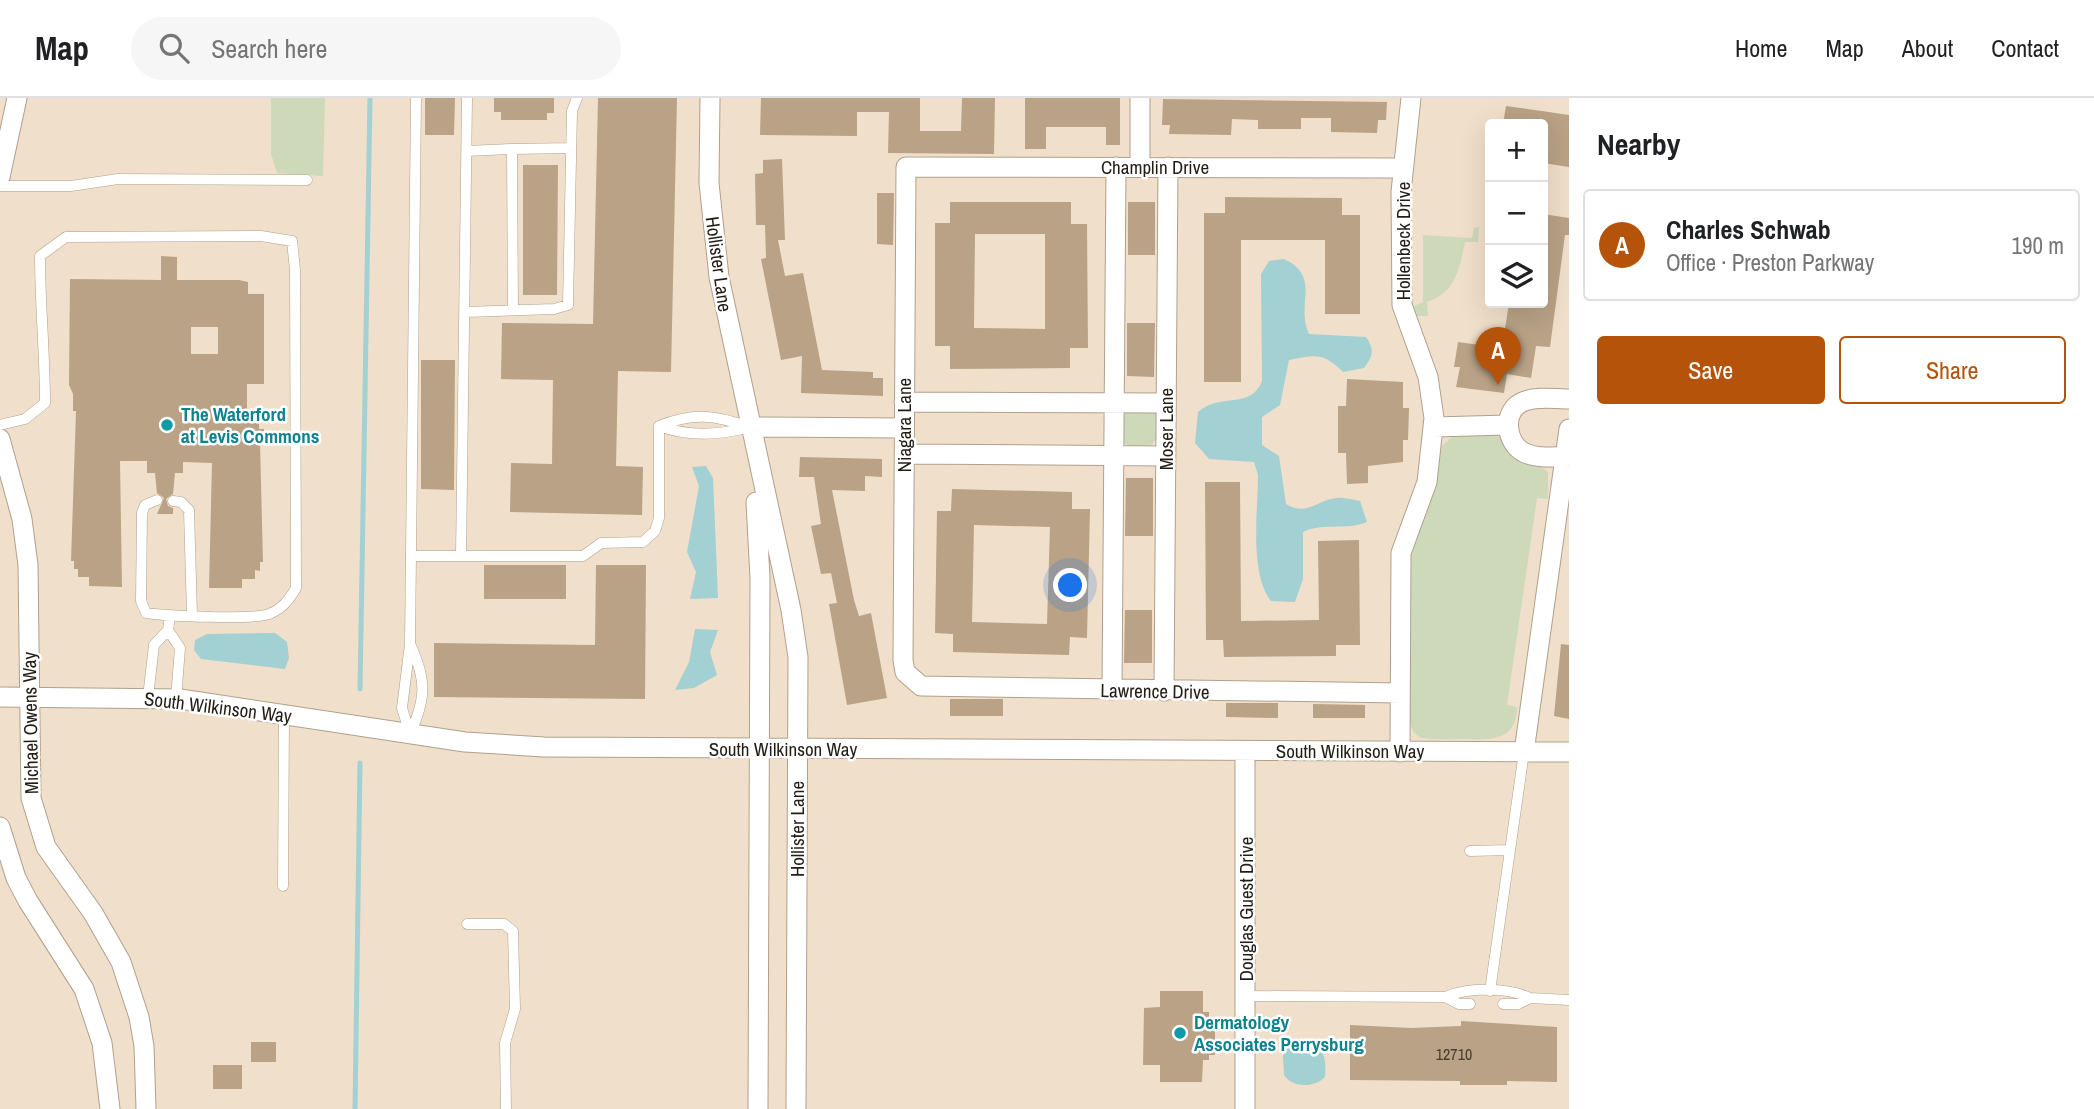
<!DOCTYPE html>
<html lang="en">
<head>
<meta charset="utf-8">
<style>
  :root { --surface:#fff; --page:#f6f6f6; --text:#202124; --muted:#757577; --line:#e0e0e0; --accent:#b45309 }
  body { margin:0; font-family:"Archivo Narrow",sans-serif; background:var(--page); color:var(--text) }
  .controls { position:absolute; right:21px; top:21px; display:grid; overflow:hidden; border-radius:7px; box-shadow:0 7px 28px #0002 }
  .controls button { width:63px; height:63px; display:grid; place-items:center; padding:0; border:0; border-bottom:2px solid var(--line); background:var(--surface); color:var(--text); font:35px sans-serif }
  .you { position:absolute; left:1071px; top:488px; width:24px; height:24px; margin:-18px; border:5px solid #fff; border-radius:50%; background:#1a73e8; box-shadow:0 0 0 10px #1a73e833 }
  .badge { display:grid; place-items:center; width:46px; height:46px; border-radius:50%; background:var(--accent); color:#fff; font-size:23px; font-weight:700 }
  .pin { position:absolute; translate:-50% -58px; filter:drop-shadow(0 2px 4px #0008) }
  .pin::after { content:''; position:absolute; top:37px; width:24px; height:21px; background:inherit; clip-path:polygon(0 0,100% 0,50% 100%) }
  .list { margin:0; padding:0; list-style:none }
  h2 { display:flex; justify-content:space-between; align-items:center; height:91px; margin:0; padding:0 28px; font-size:30px }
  h2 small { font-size:23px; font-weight:400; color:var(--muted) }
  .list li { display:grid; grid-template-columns:46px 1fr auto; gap:21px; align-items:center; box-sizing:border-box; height:112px; margin:0 14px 14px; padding:0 14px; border:2px solid var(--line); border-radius:7px }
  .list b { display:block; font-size:26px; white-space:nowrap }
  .list p { margin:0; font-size:23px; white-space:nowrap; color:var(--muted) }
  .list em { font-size:23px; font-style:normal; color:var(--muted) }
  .actions { display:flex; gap:14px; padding:21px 28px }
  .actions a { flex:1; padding:16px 0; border:2px solid var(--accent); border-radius:7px; text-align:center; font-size:24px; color:var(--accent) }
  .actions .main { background:var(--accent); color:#fff }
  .icon { flex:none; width:38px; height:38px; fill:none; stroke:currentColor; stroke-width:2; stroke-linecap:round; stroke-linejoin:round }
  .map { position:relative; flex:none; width:1569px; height:1011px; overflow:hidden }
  header { display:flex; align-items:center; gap:42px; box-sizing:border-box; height:98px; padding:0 35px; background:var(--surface); border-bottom:2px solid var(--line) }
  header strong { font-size:33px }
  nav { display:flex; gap:38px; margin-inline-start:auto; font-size:24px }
  .search { width:490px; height:63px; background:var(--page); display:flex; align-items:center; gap:18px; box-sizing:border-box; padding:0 24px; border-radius:38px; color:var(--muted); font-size:26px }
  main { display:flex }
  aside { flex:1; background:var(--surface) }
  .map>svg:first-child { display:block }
  .green { fill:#ced9b9 }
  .water { fill:#a3d0d2 }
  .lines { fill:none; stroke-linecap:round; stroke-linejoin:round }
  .stream { stroke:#a3d0d2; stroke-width:5 }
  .building { fill:#b9a286; fill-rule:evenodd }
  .service-casing { stroke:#b0a08c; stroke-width:11 }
  .minor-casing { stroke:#b0a08c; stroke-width:21 }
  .service { stroke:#fff; stroke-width:10 }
  .minor { stroke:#fff; stroke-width:19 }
  .culture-dot { fill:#0f9aa8; stroke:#fff; stroke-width:2.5 }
  .labels { text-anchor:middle; stroke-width:5; stroke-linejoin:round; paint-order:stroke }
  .number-label { font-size:16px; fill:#483e31 }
  .street-label { font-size:19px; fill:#231d15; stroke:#fff }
  .culture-label { font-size:19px; font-weight:bold; fill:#0d838f; stroke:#fff; text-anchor:start }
</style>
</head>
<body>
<header>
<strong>Map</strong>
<div class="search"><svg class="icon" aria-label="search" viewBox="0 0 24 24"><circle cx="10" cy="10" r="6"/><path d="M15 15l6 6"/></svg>Search here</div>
<nav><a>Home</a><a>Map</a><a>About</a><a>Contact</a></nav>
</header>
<main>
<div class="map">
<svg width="1569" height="1011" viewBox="0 0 1569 1011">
  <rect width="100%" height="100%" fill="#f0dfca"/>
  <!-- green -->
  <path class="green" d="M271,0H325L323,78L277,75L271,56Z
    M1479,129L1478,144H1465C1459,172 1456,194 1427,204L1428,218H1417L1412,209L1423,204V137L1472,140L1474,130Z
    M1126,312L1154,314L1157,317L1158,340L1151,347L1128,348L1121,342L1123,315Z
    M1454,337L1498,338L1548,374V401L1537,400L1507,607L1517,609C1517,645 1487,642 1460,641C1447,641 1433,642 1421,640L1414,635L1409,624L1410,451L1435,385L1442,348Z"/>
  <!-- water -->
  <path class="water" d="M1284,161C1322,179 1295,206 1309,236L1366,239C1375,252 1373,258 1364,270L1343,274C1323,254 1315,257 1289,262L1280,307L1262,319V347L1279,358L1286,406C1307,419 1317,402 1336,400C1343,399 1353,402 1360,403L1367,424C1346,433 1323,424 1303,434V481L1295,504L1271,503C1249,475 1258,412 1258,377L1254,364L1209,361L1195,345L1198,314C1221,294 1251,312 1262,283L1261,176L1269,163Z
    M706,368L713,380L718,500L690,501L696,474L687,454L699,388L692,369Z
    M695,531L718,532L710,554L717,577L694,590L675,592L689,564Z
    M275,535L287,544L289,560L285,571L201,561L194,552L195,542L207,536Z
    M1303,941C1323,946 1327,959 1325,979C1315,990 1292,990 1284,977L1283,958L1289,943Z"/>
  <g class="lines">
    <!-- stream -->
    <path class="stream" d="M360,591L370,0
      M355,1011L360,665"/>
  </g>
  <!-- building -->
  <path class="building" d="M425,0H455L454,37H425Z
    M494,0H554V15H547V22H501V14H494Z
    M598,0H677L671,274L618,273L616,368L643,369L642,417L510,414L511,365L552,366L553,282L501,281L502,225L593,226Z
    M761,0H920V33H961L962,0H995L994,56L888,55L889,14H857V38L760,37Z
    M1025,0H1120V47H1106V29H1046V51H1025Z
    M1163,1L1387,4L1386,22H1378L1377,35L1331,34V20H1301V31H1258V22L1232,21L1231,37L1169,36L1170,27H1162Z
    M1506,8L1569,17V69L1543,65V26H1503Z
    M782,61L785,142H778L785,178L803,175L822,272L873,274V280H883V298L801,295L802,258L781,262L761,161L766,160L765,127H756L755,76L763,75V62Z
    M523,67H558L557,197H523Z
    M877,95H894L893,147L877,146Z
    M1225,99L1342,100V117H1360V216H1325V142H1241V284H1204V115H1225Z
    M950,104H1071V126H1087L1088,250H1070V270L950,271V248H935V125H950ZM975,136H1045V231L974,230Z
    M1128,104H1155V157H1128Z
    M1543,116L1569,120V137H1565L1550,249L1536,248L1531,280L1507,276L1504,295L1456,289L1460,269H1454L1458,244L1502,250L1509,205H1543Z
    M161,158L177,159V182H239L248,184V196H264V286H247V317H252V323H259V331H264V344H260L263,464H260V473L255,472V481H242V490H209L212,365L183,364V375H175L173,396L166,401L168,408L173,410V416H157L164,400L157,395L155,375H147V363H120L122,489L89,488V479H78V471H74V463H71L76,313H73V296L69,287L70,181L161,182ZM191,229H218V256H191Z
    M1127,225H1155L1154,279L1127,278Z
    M421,262H455L454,392L421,391Z
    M1347,281L1403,284V310H1409L1408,342H1403V364L1368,368V385L1347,386L1346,355H1338V308H1346Z
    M800,359L882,361V379L865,378V393L832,392L854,502L859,518L871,515L887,600L847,607L829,506L837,505L831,475L821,476L811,428L821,426L814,379H799Z
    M1126,380H1153V438H1125Z
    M1205,384H1240L1241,523L1319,522L1318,443L1359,442L1360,547H1336V558L1224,559L1223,542H1206Z
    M952,391L1072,394V411H1090L1087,540L1070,539L1069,557L953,554V536L935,535L937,413H951ZM974,427L1050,429L1047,526L972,524Z
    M484,467H566V501H484Z
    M596,467H646L645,601L434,599V545L595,547Z
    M1125,512H1152V565H1124Z
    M1561,546L1569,547V621L1554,618Z
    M950,601H1003V618H950Z
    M1226,605H1278V620L1226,619Z
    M1313,606L1365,607V620H1313Z
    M1160,893H1203V914H1209V921H1215V957H1209V962H1203L1202,984H1160V967H1143L1144,910L1160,909Z
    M1461,923L1557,929V984L1507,983V987H1460V983L1350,982V927L1411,930L1461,928Z
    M251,944H276V964H251Z
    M213,967H242V991H213Z"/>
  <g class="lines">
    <!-- service casing -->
    <g class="service-casing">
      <path id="service" d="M467,0L461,458H583L601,445L643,444L655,433L659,420V328
        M467,53L512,51
        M0,88H71L118,81L307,82
        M513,212L512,51L571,50
        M465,214L554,211L568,207L572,13L577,0
        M0,327L25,321L45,305C45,256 40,208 40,158L66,139L261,138L292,143L295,172L296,490C289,502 282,511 269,516C252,522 167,518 146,515L141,503L142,415L145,407L157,402
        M659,328C693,314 715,317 749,329
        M659,328C690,339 716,337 747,330
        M173,403L181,404L189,412L192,518
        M411,458H461
        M168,532L180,550L176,601
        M148,599L154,547L168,532L170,518
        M410,636L402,610L410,546L416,0
        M410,636C426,601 427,582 410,546
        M1470,753L1509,752
        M283,788L284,617
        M467,826H504L513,833L515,911L505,945L506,1011
        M1490,893L1524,654
        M1246,898L1445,899C1469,889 1507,889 1530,900
        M1445,899L1459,906H1470
        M1503,906H1518L1530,900L1569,902"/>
    </g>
    <!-- minor casing -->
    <g class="minor-casing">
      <path id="minor" d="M710,0L709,85L719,179L791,512L798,559L796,1011
        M1140,69V0
        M0,79L17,0
        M1569,301C1555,301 1538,298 1525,303C1501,311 1505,346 1525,355C1539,361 1555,359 1569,358
        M904,304L1166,305
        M749,329L904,330
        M1434,329L1508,327
        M0,341L22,421L28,467L31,700L46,749L93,815L121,864L139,919L144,948L146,1011
        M904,356L1166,358
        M756,404L760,480L758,1011
        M1112,592L1116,69
        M1164,593L1168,69
        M1400,595L921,588L905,574L903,562L906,69L1403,70
        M0,599L180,601L465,644L544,649L1569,654
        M1400,654L1401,455L1427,384L1434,320L1428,279L1402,207L1401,94L1411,0
        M1524,654L1569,331
        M0,729L16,780L28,803L84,891L102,945L110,1011
        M1245,1011V653"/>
    </g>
    <!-- service -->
    <use href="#service" class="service"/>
    <!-- minor -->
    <use href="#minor" class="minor"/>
  </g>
  <!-- markers -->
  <g class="culture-dot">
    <circle cx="167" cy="327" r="7"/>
    <circle cx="1180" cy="935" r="7"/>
  </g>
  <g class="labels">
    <!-- number labels -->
    <g class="number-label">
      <text x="1454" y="962">12710</text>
    </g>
    <!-- street labels -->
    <g class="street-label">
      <text x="1155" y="76">Champlin Drive</text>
      <text transform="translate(1403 143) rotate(-90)" y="7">Hollenbeck Drive</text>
      <text transform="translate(719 166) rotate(82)" y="7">Hollister Lane</text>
      <text transform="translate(904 327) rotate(-90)" y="7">Niagara Lane</text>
      <text transform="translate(1166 331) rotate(-90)" y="7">Moser Lane</text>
      <text transform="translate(1155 593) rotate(1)" y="7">Lawrence Drive</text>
      <text transform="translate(218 609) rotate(7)" y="7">South Wilkinson Way</text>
      <text transform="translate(30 625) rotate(-91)" y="7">Michael Owens Way</text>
      <text x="783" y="658">South Wilkinson Way</text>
      <text x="1350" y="660">South Wilkinson Way</text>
      <text transform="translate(797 731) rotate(-90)" y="7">Hollister Lane</text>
      <text transform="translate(1246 811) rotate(-90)" y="7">Douglas Guest Drive</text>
    </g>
    <!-- culture labels -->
    <g class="culture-label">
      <text x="181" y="323">The Waterford<tspan x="181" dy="22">at Levis Commons</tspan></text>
      <text x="1194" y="931">Dermatology<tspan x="1194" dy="22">Associates Perrysburg</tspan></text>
    </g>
  </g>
</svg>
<div class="controls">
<button>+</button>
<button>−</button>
<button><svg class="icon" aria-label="layers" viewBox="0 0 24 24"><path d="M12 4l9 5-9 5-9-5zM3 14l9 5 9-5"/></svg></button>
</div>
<div class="you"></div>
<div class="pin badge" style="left:1498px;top:287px">A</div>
</div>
<aside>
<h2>Nearby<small></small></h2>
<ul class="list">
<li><span class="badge">A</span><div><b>Charles Schwab</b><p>Office · Preston Parkway</p></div><em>190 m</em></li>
</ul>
<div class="actions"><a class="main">Save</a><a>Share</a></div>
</aside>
</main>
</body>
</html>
